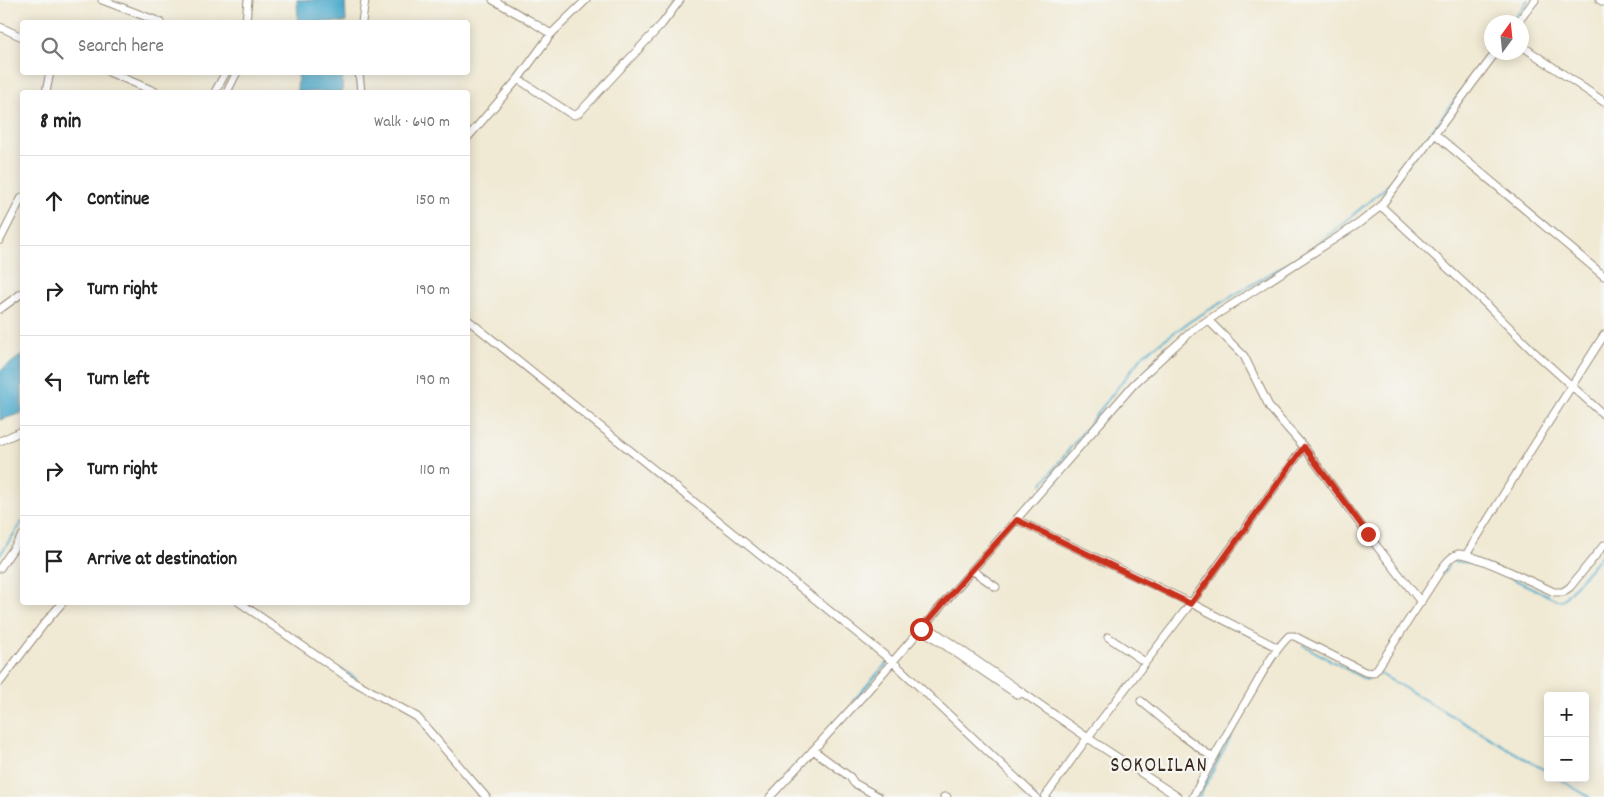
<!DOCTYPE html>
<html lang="en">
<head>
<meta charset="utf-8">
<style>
  :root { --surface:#fff; --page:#f6f6f6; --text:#222; --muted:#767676; --line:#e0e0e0 }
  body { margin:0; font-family:Dekko,sans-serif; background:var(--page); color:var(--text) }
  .controls { position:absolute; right:15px; bottom:15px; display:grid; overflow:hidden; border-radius:5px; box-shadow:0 2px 12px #0003 }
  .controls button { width:45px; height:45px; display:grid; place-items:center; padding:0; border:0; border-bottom:1px solid var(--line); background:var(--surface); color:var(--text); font:25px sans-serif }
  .compass { position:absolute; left:1484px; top:15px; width:45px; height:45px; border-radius:50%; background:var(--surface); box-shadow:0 2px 12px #0003; rotate:15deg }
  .stop { position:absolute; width:15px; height:15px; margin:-11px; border:4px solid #c8321e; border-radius:50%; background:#fff }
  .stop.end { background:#c8321e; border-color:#fff; box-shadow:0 1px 5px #0008 }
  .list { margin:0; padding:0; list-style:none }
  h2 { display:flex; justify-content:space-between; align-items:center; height:65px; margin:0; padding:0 20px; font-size:21px }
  h2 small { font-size:16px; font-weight:400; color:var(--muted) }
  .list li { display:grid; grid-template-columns:32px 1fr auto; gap:15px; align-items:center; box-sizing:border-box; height:90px; padding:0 20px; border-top:1px solid var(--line) }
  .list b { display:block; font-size:19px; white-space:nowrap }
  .list em { font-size:16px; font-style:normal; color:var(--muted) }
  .icon { flex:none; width:28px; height:28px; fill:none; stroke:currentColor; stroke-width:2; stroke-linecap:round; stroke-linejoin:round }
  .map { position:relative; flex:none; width:1604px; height:797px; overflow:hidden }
  .search { position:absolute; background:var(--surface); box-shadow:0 2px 12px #0003; left:20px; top:20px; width:450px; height:55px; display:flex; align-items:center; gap:12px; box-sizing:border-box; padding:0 18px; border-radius:5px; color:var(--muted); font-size:19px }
  .panel { position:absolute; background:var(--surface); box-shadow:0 2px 12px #0003; left:20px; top:90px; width:450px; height:515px; border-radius:5px }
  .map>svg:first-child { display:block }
  .water { fill:#4faccd; stroke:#456b76 }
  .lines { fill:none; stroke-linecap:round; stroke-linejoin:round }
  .stream { stroke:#4faccd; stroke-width:2 }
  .minor-casing { stroke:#968a78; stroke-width:9 }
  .minor { stroke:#fff; stroke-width:7 }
  .route { stroke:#c8321e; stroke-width:6 }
  .labels { text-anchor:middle; stroke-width:4.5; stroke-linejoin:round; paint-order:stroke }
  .quarter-label { font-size:21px; letter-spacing:1px; fill:#3b2a1e; stroke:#f6f6f2 }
</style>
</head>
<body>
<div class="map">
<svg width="1604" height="797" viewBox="0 0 1604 797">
  <rect width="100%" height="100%" fill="#f6f6f2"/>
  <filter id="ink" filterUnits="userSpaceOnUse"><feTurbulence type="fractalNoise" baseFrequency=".02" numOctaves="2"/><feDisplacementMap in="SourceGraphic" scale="10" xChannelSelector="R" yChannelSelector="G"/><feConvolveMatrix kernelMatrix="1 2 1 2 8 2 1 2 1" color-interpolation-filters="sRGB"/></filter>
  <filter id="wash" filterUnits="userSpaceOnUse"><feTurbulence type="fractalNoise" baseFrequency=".0096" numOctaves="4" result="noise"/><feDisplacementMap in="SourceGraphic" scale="20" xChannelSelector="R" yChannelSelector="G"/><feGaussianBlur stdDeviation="1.12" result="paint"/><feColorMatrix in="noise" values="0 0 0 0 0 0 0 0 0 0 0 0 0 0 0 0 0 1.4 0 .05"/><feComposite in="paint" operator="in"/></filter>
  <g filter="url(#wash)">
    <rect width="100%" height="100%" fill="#f0e9d3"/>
    <!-- water -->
    <path class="water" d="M297,0H345L346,22H298Z
      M298,73H343L342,92H297Z
      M22,355V413L0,420V371Z"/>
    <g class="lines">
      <!-- stream -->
      <path class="stream" d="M1512,22L1528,0
        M1042,484L1144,354L1192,320L1312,249L1396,179L1492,50
        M0,555L22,522
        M1452,561L1482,564L1557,600H1563L1604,552
        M1442,575L1448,567
        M1303,645L1366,680L1373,675
        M1270,667L1281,650
        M342,669L356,679
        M1377,672L1548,772
        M853,701L888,662
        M1558,778L1589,797
        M1199,797L1245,710"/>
    </g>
  </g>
  <g filter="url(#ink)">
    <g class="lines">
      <!-- minor casing -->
      <g class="minor-casing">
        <path id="minor" d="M102,0L160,22
          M493,0L529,20L551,34
          M1600,0L1604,2
          M246,22L248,0
          M362,22L365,0
          M1518,22L1535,0
          M0,27L22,37
          M1522,46L1604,102
          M109,72L156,92
          M359,72L361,92
          M518,79L571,114L575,115L579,113L662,24L680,0
          M46,92L50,72
          M215,92L226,72
          M227,92L237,72
          M1435,134L1604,276
          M468,137L518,79L551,34L586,0
          M1381,206L1482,300L1532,350L1604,415
          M0,240L22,197
          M0,309L22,293
          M468,320L893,662L1036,797
          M1208,320L1244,356L1270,408L1304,447L1368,535L1421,602
          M0,441L22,431
          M1017,520L1191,603L1278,648
          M1466,555L1531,450L1604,335
          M0,568L22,536
          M972,570L996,587
          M239,602L353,681L417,717L486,797
          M925,625L1088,738L1178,797
          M921,629L1018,695
          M1108,637L1145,662
          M0,682L44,624L63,602
          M1141,701L1179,733L1213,758
          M813,750L850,777L854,783L879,797
          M770,797L862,697L1134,384L1164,356L1193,330L1219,313L1358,224L1381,206L1496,52
          M944,797H947
          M1045,797L1085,741L1191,603L1304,447
          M1193,797C1211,761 1231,726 1252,691C1263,672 1273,652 1289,636H1294L1365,672L1373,673L1377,669L1443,567C1447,562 1451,556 1458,554C1471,552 1538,585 1554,592H1563L1570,587L1604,545"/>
      </g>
      <!-- minor -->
      <use href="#minor" class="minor"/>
    </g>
  </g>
  <g class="lines" filter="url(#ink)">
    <!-- route -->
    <path class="route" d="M921,629L972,570L1017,520L1191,604L1304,447L1368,534"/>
  </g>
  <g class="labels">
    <!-- quarter labels -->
    <g class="quarter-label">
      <text x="1159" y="771">SOKOLILAN</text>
    </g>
  </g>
</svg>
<div class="controls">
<button>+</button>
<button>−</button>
</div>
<svg class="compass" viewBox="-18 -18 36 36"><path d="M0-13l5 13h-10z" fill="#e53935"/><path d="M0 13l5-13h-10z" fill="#767676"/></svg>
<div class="stop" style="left:921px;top:629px"></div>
<div class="stop end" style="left:1368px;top:534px"></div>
<div class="search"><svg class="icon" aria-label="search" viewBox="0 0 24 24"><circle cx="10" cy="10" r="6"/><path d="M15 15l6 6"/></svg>Search here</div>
<section class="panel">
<h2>8 min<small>Walk · 640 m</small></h2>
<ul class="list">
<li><svg class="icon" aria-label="ahead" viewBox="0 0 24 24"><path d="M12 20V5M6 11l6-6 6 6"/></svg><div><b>Continue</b></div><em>150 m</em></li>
<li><svg class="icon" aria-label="right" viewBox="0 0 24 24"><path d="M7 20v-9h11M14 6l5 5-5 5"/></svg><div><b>Turn right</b></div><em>190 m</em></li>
<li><svg class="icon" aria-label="left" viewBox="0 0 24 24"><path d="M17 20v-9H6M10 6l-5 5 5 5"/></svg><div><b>Turn left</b></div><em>190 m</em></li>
<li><svg class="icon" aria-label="right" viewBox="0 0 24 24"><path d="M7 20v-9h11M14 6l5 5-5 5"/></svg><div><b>Turn right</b></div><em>110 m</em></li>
<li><svg class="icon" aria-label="arrive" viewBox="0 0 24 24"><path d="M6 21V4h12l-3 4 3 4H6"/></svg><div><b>Arrive at destination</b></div></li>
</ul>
</section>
</div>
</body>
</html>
